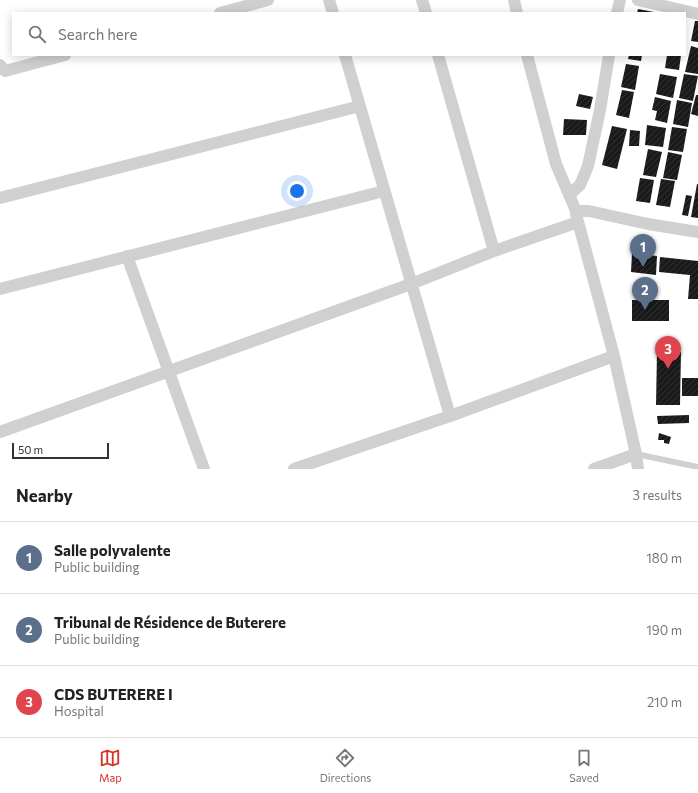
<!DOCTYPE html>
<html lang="en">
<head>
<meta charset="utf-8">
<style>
  :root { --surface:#fff; --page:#f2f2f2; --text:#222; --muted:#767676; --line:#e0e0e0; --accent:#d93025 }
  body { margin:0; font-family:Commissioner,sans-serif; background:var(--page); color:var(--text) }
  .scale { position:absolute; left:12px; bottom:10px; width:97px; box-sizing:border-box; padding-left:4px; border:2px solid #333; border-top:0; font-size:11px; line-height:14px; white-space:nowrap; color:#333; -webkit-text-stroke:3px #fff; paint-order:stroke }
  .you { position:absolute; left:297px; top:191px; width:14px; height:14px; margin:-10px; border:3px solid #fff; border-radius:50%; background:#1a73e8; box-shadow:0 0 0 6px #1a73e833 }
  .badge { display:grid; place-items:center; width:26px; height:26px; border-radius:50%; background:var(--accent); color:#fff; font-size:13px; font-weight:700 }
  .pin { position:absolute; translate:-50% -33px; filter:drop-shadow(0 1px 2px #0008) }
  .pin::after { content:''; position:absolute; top:21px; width:14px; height:12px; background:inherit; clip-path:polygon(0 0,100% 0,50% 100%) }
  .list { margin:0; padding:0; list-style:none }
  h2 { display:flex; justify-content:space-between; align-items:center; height:52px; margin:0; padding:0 16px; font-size:17px }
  h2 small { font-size:13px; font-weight:400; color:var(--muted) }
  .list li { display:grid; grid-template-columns:26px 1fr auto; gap:12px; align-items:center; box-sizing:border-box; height:72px; padding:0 16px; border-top:1px solid var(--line) }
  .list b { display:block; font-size:15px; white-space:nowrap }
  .list p { margin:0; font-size:13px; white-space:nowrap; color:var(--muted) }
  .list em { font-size:13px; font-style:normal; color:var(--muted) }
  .icon { flex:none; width:22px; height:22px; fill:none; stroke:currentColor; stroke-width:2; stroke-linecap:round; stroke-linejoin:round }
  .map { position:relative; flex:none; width:698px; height:469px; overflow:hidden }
  .search { position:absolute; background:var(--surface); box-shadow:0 2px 10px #0003; left:12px; right:12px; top:12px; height:44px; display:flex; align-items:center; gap:10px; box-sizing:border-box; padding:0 14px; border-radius:0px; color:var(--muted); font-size:15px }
  .sheet { height:268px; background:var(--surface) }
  nav { display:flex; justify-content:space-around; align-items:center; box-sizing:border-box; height:56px; border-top:1px solid var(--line); background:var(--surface); font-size:11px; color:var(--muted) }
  nav a { display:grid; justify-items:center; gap:2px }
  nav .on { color:var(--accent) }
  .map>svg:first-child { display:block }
  .building { fill:url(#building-hatch) }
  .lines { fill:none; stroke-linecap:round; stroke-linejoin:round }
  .service { stroke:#d0d0d0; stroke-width:6 }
  .minor { stroke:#d0d0d0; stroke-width:12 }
</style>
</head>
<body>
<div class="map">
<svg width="698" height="469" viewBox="0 0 698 469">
  <defs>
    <pattern id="building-hatch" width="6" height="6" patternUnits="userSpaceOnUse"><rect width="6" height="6" fill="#1a1a1a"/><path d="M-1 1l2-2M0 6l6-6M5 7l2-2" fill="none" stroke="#333"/></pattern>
  </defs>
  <rect width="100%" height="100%" fill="#fff"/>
  <!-- building -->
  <path class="building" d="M638,9L654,12V13H637Z
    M695,21H698V42L691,41Z
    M691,46L698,48V74L685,72Z
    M629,55H642L641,61L628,59Z
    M667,55H681L679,70L665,68Z
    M626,64L639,66L635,90L621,87Z
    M660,74L677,77L673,98L656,94Z
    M684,74L698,76L693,101L679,98Z
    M622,90L634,92L629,118L616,115Z
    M579,94L593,97L590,109L576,106Z
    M696,95H698V116L691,114Z
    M655,97L671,101L667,123L655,120L657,111L652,110Z
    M677,100L692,103L688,127L673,124Z
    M564,119L587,120L586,135H563Z
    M647,125L666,128L663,147L645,145Z
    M612,126L627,129L617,169L602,165Z
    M672,127L687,129L683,152L668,150Z
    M630,130L640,131L639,146H629Z
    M648,149L662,152L656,177L643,175Z
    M668,152L682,155L677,180L663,178Z
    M640,178L654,180L650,203L636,201Z
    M661,179L675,181L670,207L656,205Z
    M697,184H698V218L691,217Z
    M686,195L692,196L688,216L682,215Z
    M632,253L657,256L656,275L631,272Z
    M660,257L698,261V299H688L690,275L659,272Z
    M632,300H669V321H632Z
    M657,352H681L680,405H656Z
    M682,378H698V396H682Z
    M689,415V423L658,424L657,416Z
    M659,433L671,437L669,444L664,443V440H658Z"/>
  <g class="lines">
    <!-- service -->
    <path class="service" d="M636,454L698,467"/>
    <!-- minor -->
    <path class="minor" d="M329,0L333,13
      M422,0L426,13
      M514,0L517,13
      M638,0L698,14
      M220,13L268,0
      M617,13L620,0
      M345,55L450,416
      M438,55L494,251
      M527,55L556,164L576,211H589L648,224L698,232
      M0,65L5,71L65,55
      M569,195L580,185L588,166L600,110L609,55
      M0,198L360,106
      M576,214L614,356L636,454L638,469
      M127,256L204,469
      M0,289L384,191
      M0,432L411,284L494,251L578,222
      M294,469L450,416L614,356
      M594,469L636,454"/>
  </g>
</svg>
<div class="scale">50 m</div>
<div class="you"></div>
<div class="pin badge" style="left:643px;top:267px;background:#5c6f8a">1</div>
<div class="pin badge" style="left:645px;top:310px;background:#5c6f8a">2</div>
<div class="pin badge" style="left:668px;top:369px;background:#e0444e">3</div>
<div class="search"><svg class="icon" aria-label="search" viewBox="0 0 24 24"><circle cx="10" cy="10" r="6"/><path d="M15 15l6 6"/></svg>Search here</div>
</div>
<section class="sheet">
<h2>Nearby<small>3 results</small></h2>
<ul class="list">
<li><span class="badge" style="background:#5c6f8a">1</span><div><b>Salle polyvalente</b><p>Public building</p></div><em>180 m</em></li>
<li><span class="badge" style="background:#5c6f8a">2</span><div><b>Tribunal de Résidence de Buterere</b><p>Public building</p></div><em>190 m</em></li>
<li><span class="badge" style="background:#e0444e">3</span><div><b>CDS BUTERERE I</b><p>Hospital</p></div><em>210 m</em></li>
</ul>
</section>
<nav>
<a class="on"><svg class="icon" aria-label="map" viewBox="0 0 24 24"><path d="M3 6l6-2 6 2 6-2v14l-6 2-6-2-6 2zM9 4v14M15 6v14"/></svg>Map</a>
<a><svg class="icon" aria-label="directions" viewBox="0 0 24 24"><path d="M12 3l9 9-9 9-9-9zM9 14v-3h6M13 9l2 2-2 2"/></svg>Directions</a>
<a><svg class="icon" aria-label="saved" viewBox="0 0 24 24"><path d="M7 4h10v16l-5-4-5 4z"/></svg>Saved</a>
</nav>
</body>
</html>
